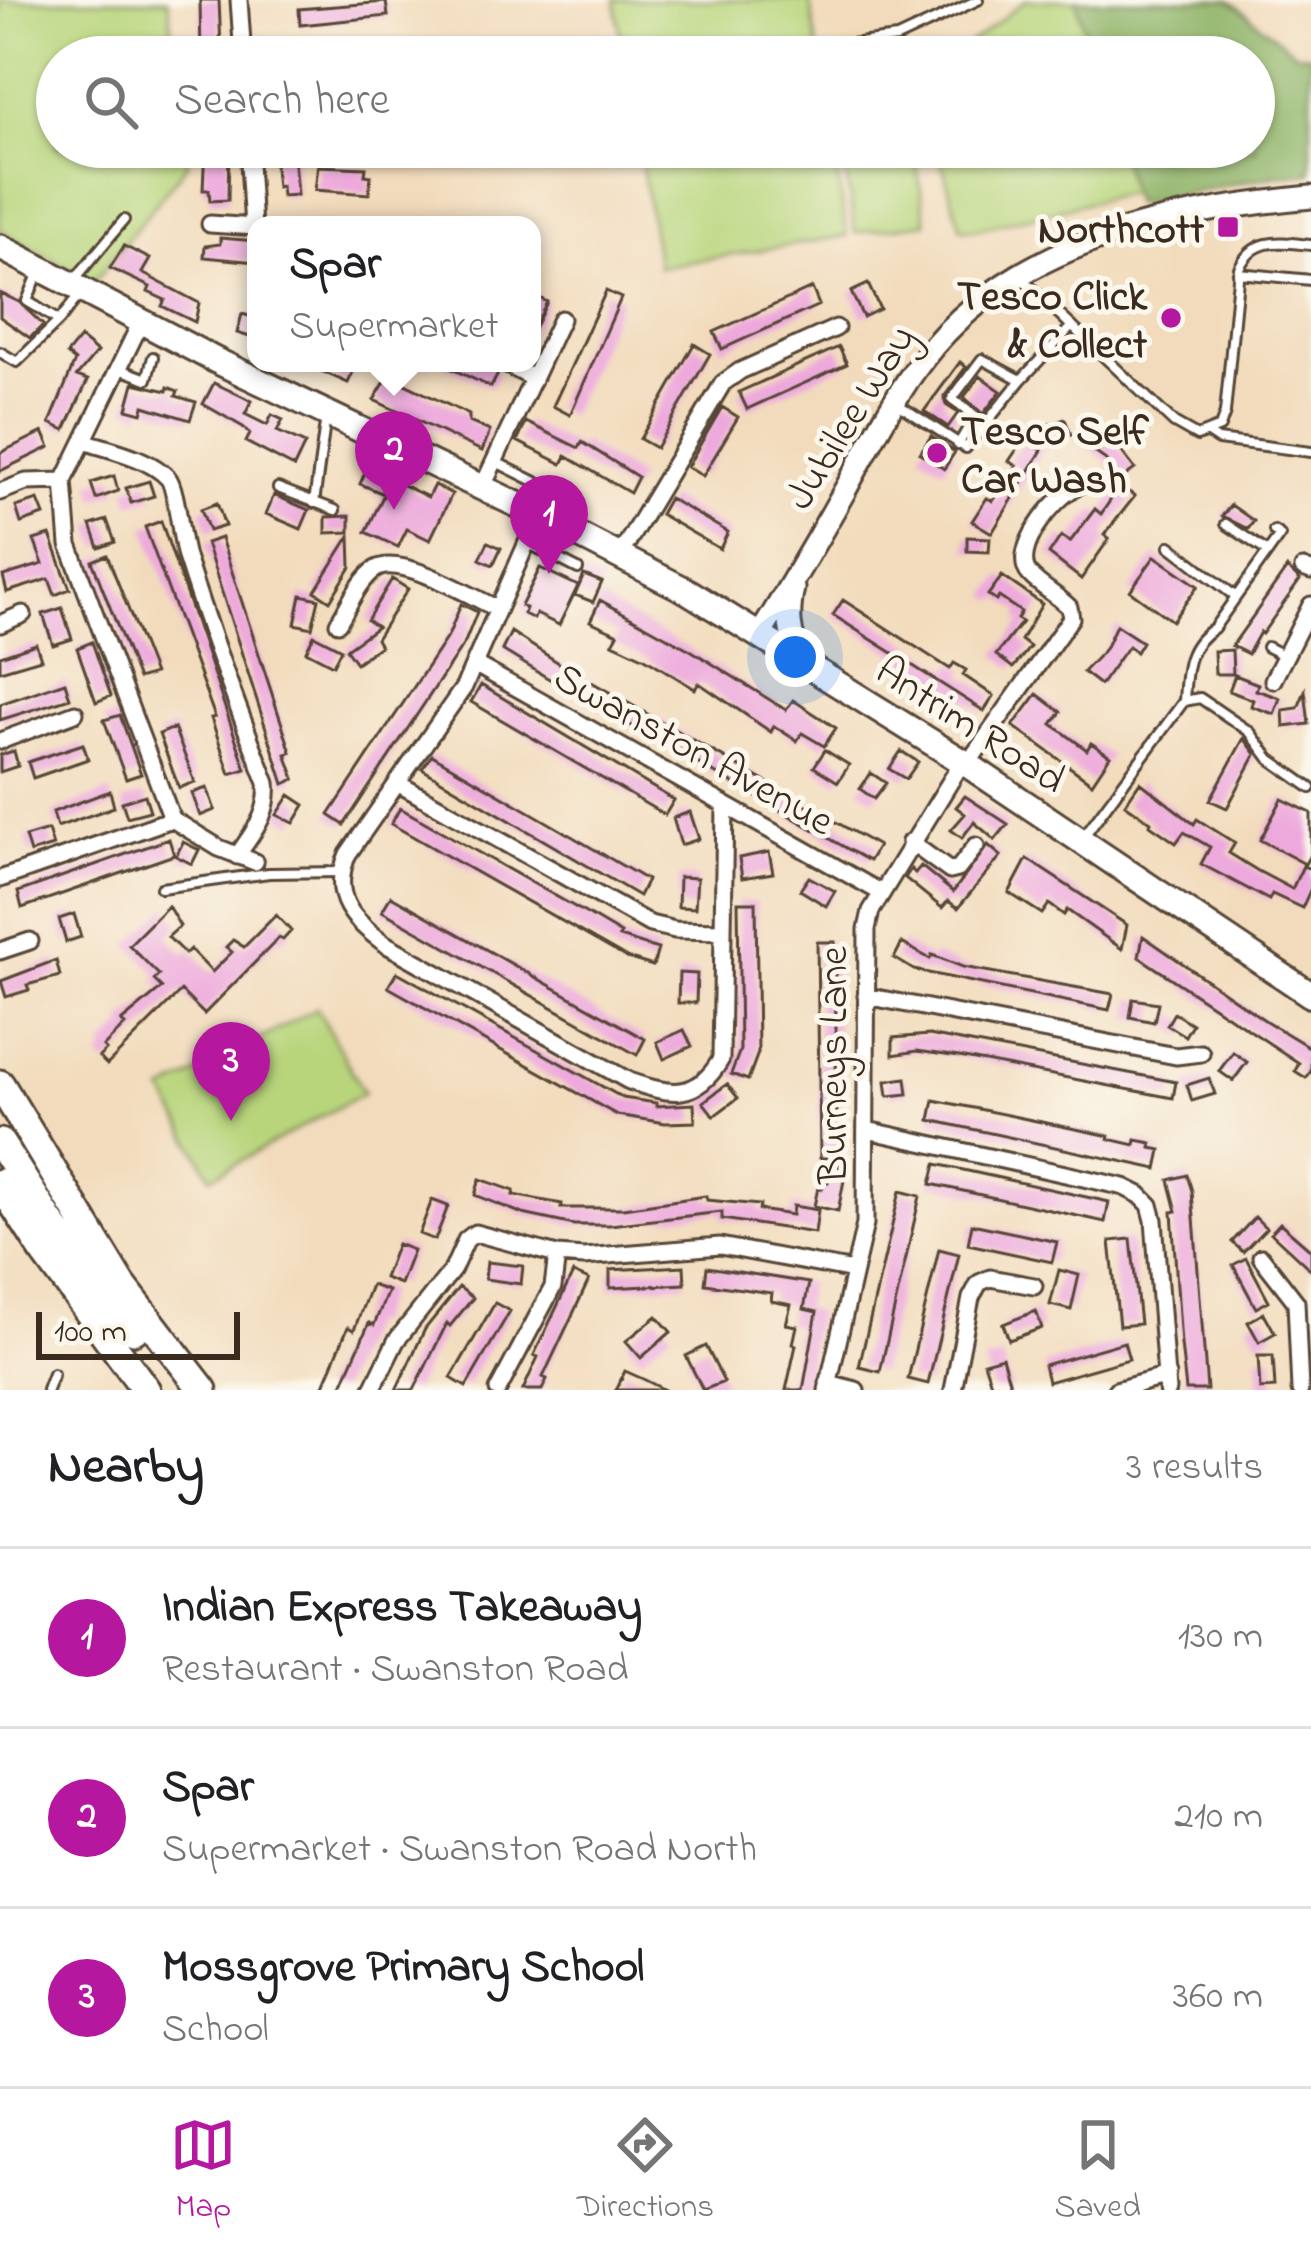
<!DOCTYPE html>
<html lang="en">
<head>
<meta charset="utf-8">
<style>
  :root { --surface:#fff; --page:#f2f2f2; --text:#202124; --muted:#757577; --line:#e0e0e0; --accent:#b5179e }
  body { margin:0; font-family:"Indie Flower",sans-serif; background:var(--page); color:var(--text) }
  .scale { position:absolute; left:36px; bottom:30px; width:204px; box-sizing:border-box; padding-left:12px; border:6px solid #3b2a1e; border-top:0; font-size:33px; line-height:42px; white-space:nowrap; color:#3b2a1e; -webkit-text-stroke:9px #fbf7ec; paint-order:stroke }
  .you { position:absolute; left:795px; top:657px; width:42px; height:42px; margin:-30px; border:9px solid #fff; border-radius:50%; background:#1a73e8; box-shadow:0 0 0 18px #1a73e833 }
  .badge { display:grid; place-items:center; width:78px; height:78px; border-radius:50%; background:var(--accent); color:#fff; font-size:39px; font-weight:700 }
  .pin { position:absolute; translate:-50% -99px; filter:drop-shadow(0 3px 6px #0008) }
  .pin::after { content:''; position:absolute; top:63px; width:42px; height:36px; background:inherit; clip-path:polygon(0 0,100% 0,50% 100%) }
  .popup { position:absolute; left:247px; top:216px; width:294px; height:156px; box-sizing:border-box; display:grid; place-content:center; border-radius:24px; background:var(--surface); filter:drop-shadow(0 3px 9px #0005); font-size:39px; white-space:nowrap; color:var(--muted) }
  .popup b { font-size:45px; color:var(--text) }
  .popup::after { content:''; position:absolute; left:50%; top:100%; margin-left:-24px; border:24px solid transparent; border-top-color:var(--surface) }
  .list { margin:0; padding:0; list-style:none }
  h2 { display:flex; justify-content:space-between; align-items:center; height:156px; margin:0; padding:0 48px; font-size:51px }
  h2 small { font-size:39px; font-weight:400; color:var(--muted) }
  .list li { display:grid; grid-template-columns:78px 1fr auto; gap:36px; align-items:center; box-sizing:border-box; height:180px; padding:0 48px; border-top:3px solid var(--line) }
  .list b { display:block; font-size:45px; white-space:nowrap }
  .list p { margin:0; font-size:39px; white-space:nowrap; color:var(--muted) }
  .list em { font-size:39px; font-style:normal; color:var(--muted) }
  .icon { flex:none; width:66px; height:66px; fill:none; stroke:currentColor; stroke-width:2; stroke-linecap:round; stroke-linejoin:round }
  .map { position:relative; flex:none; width:1311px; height:1390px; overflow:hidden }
  .search { position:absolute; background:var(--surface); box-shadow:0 3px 9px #0004; left:36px; right:36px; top:36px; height:132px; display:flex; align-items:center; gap:30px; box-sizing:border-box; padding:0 42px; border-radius:66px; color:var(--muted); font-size:45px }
  .sheet { height:696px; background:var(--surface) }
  nav { display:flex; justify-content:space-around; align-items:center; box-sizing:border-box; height:168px; border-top:3px solid var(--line); background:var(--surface); font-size:33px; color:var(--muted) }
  nav a { display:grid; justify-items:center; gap:6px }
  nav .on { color:var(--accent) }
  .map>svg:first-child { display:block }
  .green { fill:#b8d57c; stroke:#7a804d; stroke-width:3 }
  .forest { fill:#92b66c; stroke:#667045; stroke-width:3 }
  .building { fill:#eda9dc }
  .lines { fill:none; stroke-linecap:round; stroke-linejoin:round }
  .lane-casing { stroke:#564536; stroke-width:14 }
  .street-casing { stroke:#564536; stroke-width:21 }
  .secondary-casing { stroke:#564536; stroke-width:27 }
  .primary-casing { stroke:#564536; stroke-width:30 }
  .highway-casing { stroke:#564536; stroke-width:33 }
  .lane { stroke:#fff; stroke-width:8 }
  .street { stroke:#fff; stroke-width:15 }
  .secondary { stroke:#fff; stroke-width:21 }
  .primary { stroke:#fff; stroke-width:24 }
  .highway { stroke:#fff; stroke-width:27 }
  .poi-dot { fill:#b5179e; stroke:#fbf7ec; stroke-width:4.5 }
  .labels { text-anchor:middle; stroke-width:10; stroke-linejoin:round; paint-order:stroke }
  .poi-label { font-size:42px; font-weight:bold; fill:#3b2a1e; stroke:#fbf7ec; text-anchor:end }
  .street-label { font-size:42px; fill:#3b2a1e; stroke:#fbf7ec }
</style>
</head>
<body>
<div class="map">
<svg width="1311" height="1390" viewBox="0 0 1311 1390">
  <rect width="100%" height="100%" fill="#fbf7ec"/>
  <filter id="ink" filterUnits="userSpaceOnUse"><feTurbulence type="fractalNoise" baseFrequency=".00833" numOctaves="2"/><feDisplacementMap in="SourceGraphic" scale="24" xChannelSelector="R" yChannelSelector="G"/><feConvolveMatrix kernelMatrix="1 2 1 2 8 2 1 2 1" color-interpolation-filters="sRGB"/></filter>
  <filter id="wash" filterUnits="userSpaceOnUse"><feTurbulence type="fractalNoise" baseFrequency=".004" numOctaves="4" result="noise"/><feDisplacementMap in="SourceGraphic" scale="48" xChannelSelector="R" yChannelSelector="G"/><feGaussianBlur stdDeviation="2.7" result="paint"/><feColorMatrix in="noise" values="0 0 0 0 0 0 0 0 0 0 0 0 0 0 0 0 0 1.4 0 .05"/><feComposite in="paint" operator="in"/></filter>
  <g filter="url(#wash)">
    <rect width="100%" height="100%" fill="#f2dbbc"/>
    <!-- green -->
    <path class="green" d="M0,0H168L175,57H57V147H186L188,163L94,282L0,230Z
      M615,0H810L819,57H624Z
      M1026,0H1076L1092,57H953Z
      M639,147H833L847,236L658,267Z
      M842,147H914L926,223L855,233Z
      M937,147H1118L1131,192L978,229H961Z
      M317,1008L364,1093L211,1177L164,1092Z"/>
    <!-- forest -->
    <path class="forest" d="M1076,0H1229L1296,53L1311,55V173L1272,176L1134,204L1118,147H1254V57H1092Z"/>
    <g id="blocks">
      <!-- building -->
      <path class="building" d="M200,0H219L221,48L215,49V57H201Z
        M386,2L388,16L300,25L299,9Z
        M205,147H229L228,200L210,201L209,190H203Z
        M293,147L297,195L282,196L281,186L277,187L273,148Z
        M318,166L366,168L365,175L371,176L369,194L315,190Z
        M220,238L256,241V262L204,257L205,246L220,244Z
        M124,246L150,259L142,273L199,303L195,322L162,306L165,300L148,292L150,287L110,268Z
        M868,284L880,309L863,317L851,292Z
        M812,288L819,305L722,349L714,332Z
        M606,291L621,298L570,415L553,406Z
        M0,293L19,302L43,325L30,338L0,317Z
        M532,294L547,302L532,333Z
        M242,314L256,318V339L237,333Z
        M80,338L97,352L77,376L88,380L65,430L50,423L75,361L67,354Z
        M694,344L710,354L656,448L640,439Z
        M839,347L847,364L747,409L739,392Z
        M960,362L966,367L944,397L946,405L958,413L948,427L924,411Z
        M303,363H357L348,383Z
        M396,363H410L401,382L469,415V422L490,431L482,451L374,400Z
        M439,363H487L498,374L491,387Z
        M980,376L1001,391L983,414L964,397Z
        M134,383L167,391L168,387L178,391L176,396L196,402L190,420L144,406L142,413L127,409Z
        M214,383L252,401L245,414L267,425L272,415L283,420L277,431L305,444L294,467L246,442L250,434L243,427L203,404Z
        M722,407L738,417L703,476L687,467Z
        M1065,419L1071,435L1046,445L1039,428Z
        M526,422L579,448L582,442L638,477L630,493L566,456L562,464L517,441Z
        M1086,424L1119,448L1135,469L1120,480L1106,460L1076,439Z
        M43,432L50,447L0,471V453Z
        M931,436L955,452L944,469L920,453Z
        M1024,439L1042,450L992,533L972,521L987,498L993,501L1017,466L1009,461Z
        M367,468L428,497L434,485L452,494L430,540L407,529L398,547L366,532L384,494L360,484Z
        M114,476L118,491L96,499L91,483Z
        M149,481L154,496L131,503L126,488Z
        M1120,486L1135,496L1104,535L1109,539L1081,579L1049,554L1061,536L1070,542L1095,509L1101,514Z
        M274,495L309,510L301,529L266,514Z
        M669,498L728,532L720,549L660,514Z
        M38,500L44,515L21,523L16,507Z
        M217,503L225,526L209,531L201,509Z
        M1231,505L1254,521L1248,529L1222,516Z
        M350,516V532L326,533V517Z
        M107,520L115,542L99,548L91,525Z
        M161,521L246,769L230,774L211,718L215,717L145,527Z
        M50,535L70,589L55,595L49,579L7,592L3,576L43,564L34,540Z
        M350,536L351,567L330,601L315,591Z
        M967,537L990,538L989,552L967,551Z
        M221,538L291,752L286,754L295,779L284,784L206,543Z
        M488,542L501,548L493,565L480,559Z
        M107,555L154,674L138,679L92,561Z
        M1155,556L1198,586L1172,621L1130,591Z
        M540,568L578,586L559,625L536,614L534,619L524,614L526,608L521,606Z
        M1287,568L1300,580L1262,634L1260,632L1248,654L1232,646Z
        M584,575L602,582L593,602L575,595Z
        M1002,576L1042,604L1021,640L1030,647L1013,668L996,655L1022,622L1017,619L1021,612L999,597L996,601L988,595Z
        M392,579L408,589L376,639L380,646L356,663L346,649L377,627L367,620Z
        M301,595L319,599L312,628L295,624Z
        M600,600L692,651L786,710L793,700L836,728L824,746L802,733L797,741L774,726L771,732L699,683L695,689L645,658L613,643L618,634L590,621Z
        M843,600L950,669L954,663L966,670L963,675L994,696L984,711L833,615Z
        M461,604L477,612L465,642L344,825L329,815L449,634Z
        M62,608L72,639L53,645L43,614Z
        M1116,625L1142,642L1136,652L1128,646L1100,685L1083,672L1105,649Z
        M511,632L562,665L878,846L869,861L546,677L502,650Z
        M314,635L341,649L333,665L306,651Z
        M92,642L111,696L96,702L77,648Z
        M36,644L41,659L0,671V656Z
        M1232,650L1233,674H1215L1214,651Z
        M1235,675L1258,684L1256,690L1280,698L1274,714L1251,706L1253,700L1229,691Z
        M65,682L70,698L0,720V704Z
        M481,685L674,800L665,815L471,702Z
        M1305,691L1309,724L1284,727L1283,710L1298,708Z
        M1037,694L1061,712L1052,724L1087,750L1091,743L1110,756L1092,783L1013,726Z
        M120,715L141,774L126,779L104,720Z
        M174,728L195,782L179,788L159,734Z
        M1244,738L1256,754L1227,808L1210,800Z
        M83,744L88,759L33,778L28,762Z
        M825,750L849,765L838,782L814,767Z
        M14,751L18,766L0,772V755Z
        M901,751L918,762L906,779L889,769Z
        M432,755L647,880L639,896L422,769Z
        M871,773L886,783L874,799L860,789Z
        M1140,782L1194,824L1197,819L1235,843L1229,853L1258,871L1292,889L1303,866L1311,869V888L1302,908L1272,894L1269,900L1201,864L1210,847L1184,832L1176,843L1150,825L1151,822L1125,804Z
        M207,788L215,810L200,816L192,793Z
        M110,791L114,807L57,827L53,812Z
        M145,795L150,811L127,817L122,802Z
        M290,795L305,805L294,823L277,815Z
        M965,796L1008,824L995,840L974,822L962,838L951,830L965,814L956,807Z
        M1282,799L1311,813V853L1305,864L1260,840Z
        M400,808L589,915L621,934L619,937L658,949L653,966L627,958L391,824Z
        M690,812L699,839L681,845L673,818Z
        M48,830L53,846L30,853L25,837Z
        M169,839L174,855L22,908L18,892Z
        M183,842L199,850L192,864L176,856Z
        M988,845L1001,856L958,908L948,901L942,908L905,878L911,869L915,873L921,866L953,892Z
        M769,852L773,873L742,878L739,858Z
        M1027,859L1127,925L1122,949L1067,910L1064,915L1049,904L1042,914L1009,893Z
        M679,877L697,878L695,908L678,907Z
        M809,877L835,891L826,906L800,890Z
        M391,896L645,1039L637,1055L382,911Z
        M738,902H756L758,1053L748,1080L731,1074L740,1050Z
        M168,906L180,926L168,937L185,954L190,949L212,972L232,952L226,947L233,940L244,947L276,915L291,931L283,940L279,938L204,1014L181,991L107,1065L99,1057L106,1050L103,1047L125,1025L121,1022L162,988L154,980L159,975L129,945Z
        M74,914L81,937L66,942L59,919Z
        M1143,936L1266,1021L1309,1047L1311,1044V1071L1306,1078L1295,1071L1299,1063L1139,957Z
        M817,942H835L837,1136H843L839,1174L845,1175L838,1211L814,1206L818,1188L822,1189L824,1181L828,1182L833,1158H820Z
        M902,943L930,959L932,955L963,967L1113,994L1109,1010L914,970L894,958Z
        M56,960L60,976L27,985L29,990L6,997L1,981Z
        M397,972L623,1098L656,1103V1106L694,1104L695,1122L665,1123L617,1115L388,987Z
        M679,973L697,974L696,1003H678Z
        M1133,999L1158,1003L1154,1022L1130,1017Z
        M1174,1013L1192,1024L1185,1036L1167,1025Z
        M684,1030L692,1046L664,1059L657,1042Z
        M929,1035L1176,1082L1173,1098L959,1057L917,1051L893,1055V1038Z
        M1233,1052L1247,1062L1233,1081L1219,1071Z
        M906,1078L908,1094L888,1096L886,1081Z
        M1209,1078L1215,1094L1192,1101L1187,1085Z
        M727,1084L738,1098L714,1116L703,1102Z
        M934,1100L1110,1136L1109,1139L1135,1145L1136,1140L1152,1143L1151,1148L1161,1150L1157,1169L930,1120Z
        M936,1164L1109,1202L1105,1222L931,1184Z
        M1187,1175L1192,1191L1207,1390H1186L1181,1344L1172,1212L1177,1211L1169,1180Z
        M480,1179L514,1191L513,1195L562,1204L561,1208H623L706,1196L707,1200L760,1205L759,1210L792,1215L793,1206L818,1210L815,1233L722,1219V1212L610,1225H574L523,1214L475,1195Z
        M900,1191L920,1196L880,1372L859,1367Z
        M432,1200L448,1206L435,1240L419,1234Z
        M1255,1217L1266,1228L1243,1252L1232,1242Z
        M1280,1223L1311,1250V1270L1271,1233Z
        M972,1224L1057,1242L1052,1262L968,1244Z
        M1131,1239L1140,1324L1119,1326L1110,1241Z
        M397,1244L413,1250L400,1284L384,1278Z
        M939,1249L959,1254L928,1384L908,1379Z
        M1246,1258L1269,1301L1256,1308L1233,1265Z
        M487,1262L523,1266L521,1284L485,1279Z
        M684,1266L685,1284L610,1288V1270Z
        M707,1267L809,1283L804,1309L817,1312L803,1390H786L796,1345L793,1344L797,1326L786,1324L791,1305L771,1301L772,1293L705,1284Z
        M1059,1270L1079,1275L1071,1310L1050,1305Z
        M573,1273L589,1280L543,1377L547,1379L542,1390H523L538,1357L534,1355Z
        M371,1285L388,1291L374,1325L369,1323L340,1390H322L348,1327L354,1330Z
        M459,1287L473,1298L450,1326L447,1323L414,1390H396L425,1329Z
        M495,1303L510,1311L466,1387L451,1378Z
        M1036,1311L1042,1328L1009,1340L1003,1324Z
        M1264,1313L1275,1333L1259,1342L1248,1322Z
        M657,1316L671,1332L641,1358L626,1341Z
        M1124,1342L1129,1359L1048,1382L1044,1365Z
        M706,1346L724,1382L703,1390L686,1356Z
        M1258,1356H1273L1275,1388L1260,1389Z
        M1002,1357L1007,1374L1012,1390H993L984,1362Z
        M625,1371L643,1379L665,1390H616Z"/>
    </g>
  </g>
  <g filter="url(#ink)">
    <use href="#blocks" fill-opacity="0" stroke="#564536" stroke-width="3"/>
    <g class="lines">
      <!-- lane casing -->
      <g class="lane-casing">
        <path id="lane" d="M828,47L897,38L978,0
          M39,272L27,301L59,321L81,293
          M1238,273L1311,280
          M75,279L124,220
          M1023,280L1174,423L1197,436L1220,427L1225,413L1239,268C1255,236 1280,242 1311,245
          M0,352L17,362L59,321
          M120,369L147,379L153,357
          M896,403L966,448L1021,380L1072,326
          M1209,434L1218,440L1311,452
          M958,445L975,416L952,399L982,359L1021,380
          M496,462L548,488
          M278,488L335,510
          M314,503L326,416
          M1226,524L1268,552
          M527,543L578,569
          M1170,546L1236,597
          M1267,647L1285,656
          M1184,701C1186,670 1186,646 1214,628L1280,535L1274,531
          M1084,836L1184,701L1200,698L1250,732L1270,759L1311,788
          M161,888L269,873L340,872
          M47,1390L53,1374"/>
      </g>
      <!-- street casing -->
      <g class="street-casing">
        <path id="street" d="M239,0L243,57
          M265,57L371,52
          M248,147L253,227
          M210,224L256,227
          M141,322L64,481L69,545L172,819L219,848L255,862
          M503,363L533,378
          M84,441C110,450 148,457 168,478C176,486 181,540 186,557C210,633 238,709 267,783C270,814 253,832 237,856
          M482,488L561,319
          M0,492L26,482L64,481
          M539,515L464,687L348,854C329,897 354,922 387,945L629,1081C670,1095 697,1101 721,1059L725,806
          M620,555L723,383L740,371L836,328
          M1303,568L1311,571
          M338,623C348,607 360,579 376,569C401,554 472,597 498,609
          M0,624L23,614
          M476,665L880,892
          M1273,680L1311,605
          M0,741L75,713
          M397,783L650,924L675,930L722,931
          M910,842L950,871L958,869L976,846
          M0,879L172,819
          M0,951L30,941
          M866,996L1176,1056L1201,1053
          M867,1130L1124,1187L1140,1195L1150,1205L1154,1220L1167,1390
          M1261,1257L1296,1302L1300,1390
          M828,1383L856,1390
          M372,1390L396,1341L453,1269L466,1240L475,1233L557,1255L584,1257L720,1246L854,1271
          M498,1390L553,1287L557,1255
          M827,1390L865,1224L867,929L871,911L958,769L973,756L1071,618L1069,607C1057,595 1041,587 1030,575C1009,552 1055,496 1077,487
          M953,1390L971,1298L979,1283L990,1278L1034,1286
          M1116,1390L1167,1376"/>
      </g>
      <!-- secondary casing -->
      <g class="secondary-casing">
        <path id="secondary" d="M793,588C787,616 789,634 801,660
          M760,635C789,588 817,540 844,492C869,447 892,399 924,358C1015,240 1170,211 1311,197"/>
      </g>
      <!-- primary casing -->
      <g class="primary-casing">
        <path id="primary" d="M0,247L215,360L539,515L689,592L965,763L1311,995"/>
      </g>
      <!-- highway casing -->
      <g class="highway-casing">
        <path id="highway" d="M0,1084L122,1285L203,1390
          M0,1143L51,1223L134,1330
          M0,1183L43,1250L146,1390"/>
      </g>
      <!-- lane -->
      <use href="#lane" class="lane"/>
      <!-- street -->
      <use href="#street" class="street"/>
      <!-- secondary -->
      <use href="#secondary" class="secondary"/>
      <!-- primary -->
      <use href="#primary" class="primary"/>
      <!-- highway -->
      <use href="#highway" class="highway"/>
    </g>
  </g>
  <!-- markers -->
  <g class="poi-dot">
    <rect x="1216" y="215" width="24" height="24" rx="6"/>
    <circle cx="1171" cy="318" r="12"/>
    <circle cx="937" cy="453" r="12"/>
  </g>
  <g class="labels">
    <!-- poi labels -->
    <g class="poi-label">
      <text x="1204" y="242">Northcott</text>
      <text x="1147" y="309">Tesco Click<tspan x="1147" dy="48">&amp; Collect</tspan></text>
      <text x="961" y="444" text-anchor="start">Tesco Self<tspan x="961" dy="48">Car Wash</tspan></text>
    </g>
    <!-- street labels -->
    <g class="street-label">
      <text transform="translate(848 416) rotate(-58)" y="15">Jubilee Way</text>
      <text transform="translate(972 723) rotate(33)" y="15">Antrim Road</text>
      <text transform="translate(695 747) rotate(29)" y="15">Swanston Avenue</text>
      <text transform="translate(831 1065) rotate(-90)" y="15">Burneys Lane</text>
    </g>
  </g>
</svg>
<div class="scale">100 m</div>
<div class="you"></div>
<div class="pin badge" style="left:549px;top:574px">1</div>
<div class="pin badge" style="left:394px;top:510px">2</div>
<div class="popup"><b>Spar</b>Supermarket</div>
<div class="pin badge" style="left:231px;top:1121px">3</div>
<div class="search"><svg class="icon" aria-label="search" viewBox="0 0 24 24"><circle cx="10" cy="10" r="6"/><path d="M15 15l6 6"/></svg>Search here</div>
</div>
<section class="sheet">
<h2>Nearby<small>3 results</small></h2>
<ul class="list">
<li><span class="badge">1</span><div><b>Indian Express Takeaway</b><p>Restaurant · Swanston Road</p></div><em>130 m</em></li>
<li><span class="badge">2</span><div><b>Spar</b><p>Supermarket · Swanston Road North</p></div><em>210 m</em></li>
<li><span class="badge">3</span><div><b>Mossgrove Primary School</b><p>School</p></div><em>360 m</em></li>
</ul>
</section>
<nav>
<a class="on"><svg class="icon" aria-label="map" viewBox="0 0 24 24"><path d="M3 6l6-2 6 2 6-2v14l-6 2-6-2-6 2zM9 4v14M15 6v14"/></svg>Map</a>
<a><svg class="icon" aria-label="directions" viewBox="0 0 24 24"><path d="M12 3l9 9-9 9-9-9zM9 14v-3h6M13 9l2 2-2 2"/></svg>Directions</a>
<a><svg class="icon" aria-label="saved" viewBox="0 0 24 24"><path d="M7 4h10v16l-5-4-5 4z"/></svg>Saved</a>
</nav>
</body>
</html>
